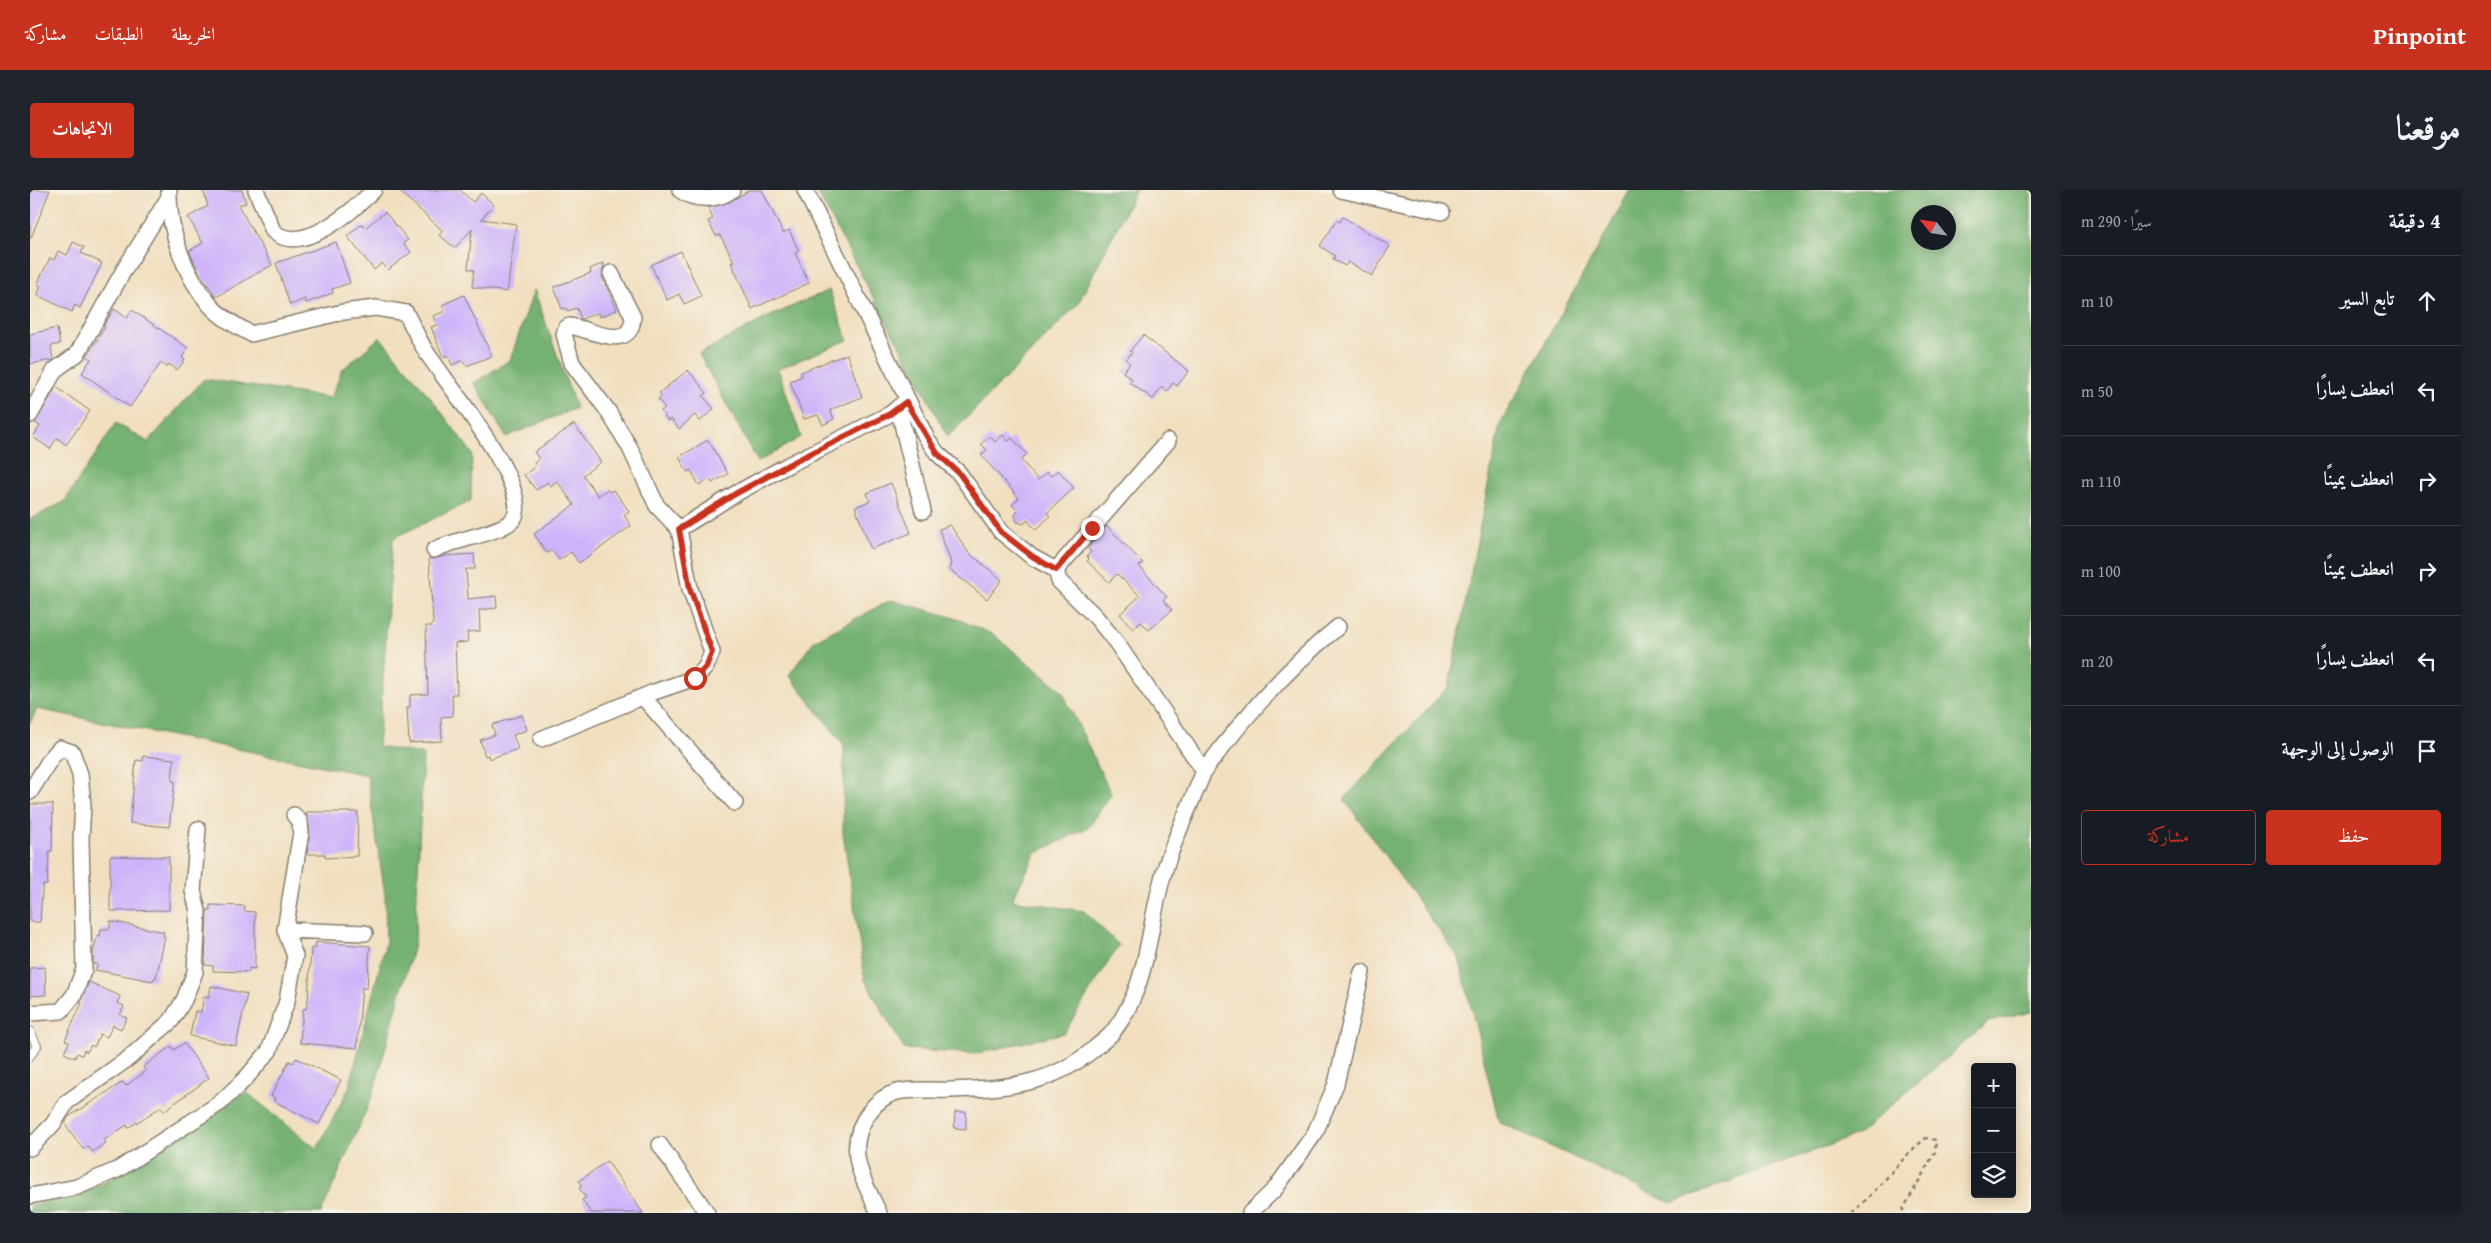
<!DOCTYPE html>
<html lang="ar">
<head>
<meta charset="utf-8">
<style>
  :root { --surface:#171b24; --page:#20242c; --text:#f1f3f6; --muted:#9ea1a6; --line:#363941; --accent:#c8321e }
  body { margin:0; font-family:"Gentium Book Plus",Amiri,serif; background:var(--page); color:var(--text); direction:rtl }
  .controls { position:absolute; right:15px; bottom:15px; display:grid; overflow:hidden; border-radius:5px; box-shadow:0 2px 12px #0003 }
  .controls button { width:45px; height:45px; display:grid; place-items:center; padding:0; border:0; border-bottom:1px solid var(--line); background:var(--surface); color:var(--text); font:25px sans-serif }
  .compass { position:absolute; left:1881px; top:15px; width:45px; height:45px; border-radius:50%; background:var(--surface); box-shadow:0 2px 12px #0003; rotate:300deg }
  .stop { position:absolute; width:15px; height:15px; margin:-11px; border:4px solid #c8321e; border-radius:50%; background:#fff }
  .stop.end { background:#c8321e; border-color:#fff; box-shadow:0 1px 5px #0008 }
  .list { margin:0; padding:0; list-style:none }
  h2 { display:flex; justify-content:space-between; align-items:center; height:65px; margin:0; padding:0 20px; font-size:21px }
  h2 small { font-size:16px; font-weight:400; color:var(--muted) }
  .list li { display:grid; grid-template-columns:32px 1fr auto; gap:15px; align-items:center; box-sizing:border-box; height:90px; padding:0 20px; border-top:1px solid var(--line) }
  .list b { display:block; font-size:19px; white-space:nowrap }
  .list em { font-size:16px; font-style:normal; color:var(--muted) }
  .actions { display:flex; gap:10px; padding:15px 20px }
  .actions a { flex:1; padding:11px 0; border:1px solid var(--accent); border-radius:5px; text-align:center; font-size:18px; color:var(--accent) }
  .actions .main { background:var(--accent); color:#fff }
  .icon { flex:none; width:28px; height:28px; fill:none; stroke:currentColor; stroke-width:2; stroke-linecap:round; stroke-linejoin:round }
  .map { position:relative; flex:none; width:2001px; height:1023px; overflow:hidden; direction:ltr; border-radius:5px }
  header { display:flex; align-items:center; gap:30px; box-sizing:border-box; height:70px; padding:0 25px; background:var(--accent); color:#fff }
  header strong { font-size:24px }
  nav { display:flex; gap:28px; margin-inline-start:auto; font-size:18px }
  .intro { display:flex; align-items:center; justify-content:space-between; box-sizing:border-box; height:120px; padding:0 30px }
  h1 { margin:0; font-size:35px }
  .button { padding:12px 22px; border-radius:5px; background:var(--accent); color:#fff; font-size:18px; font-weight:700 }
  main { display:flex; gap:30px; padding:0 30px }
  aside { flex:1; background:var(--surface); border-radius:5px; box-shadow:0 2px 12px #0003 }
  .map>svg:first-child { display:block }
  .forest { fill:#74b171; stroke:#486646; fill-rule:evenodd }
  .building { fill:#ccb4fa }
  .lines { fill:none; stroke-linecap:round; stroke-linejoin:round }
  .lane-casing { stroke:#867e6e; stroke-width:10 }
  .street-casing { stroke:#867e6e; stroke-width:18 }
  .path { stroke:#867e6e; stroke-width:2.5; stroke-dasharray:4 4; stroke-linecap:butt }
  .lane { stroke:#fff; stroke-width:8 }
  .street { stroke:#fff; stroke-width:15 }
  .route { stroke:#c8321e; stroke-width:6 }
</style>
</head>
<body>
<header>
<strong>Pinpoint</strong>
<nav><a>الخريطة</a><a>الطبقات</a><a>مشاركة</a></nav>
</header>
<div class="intro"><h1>موقعنا</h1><a class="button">الاتجاهات</a></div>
<main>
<aside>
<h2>4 دقيقة<small>سيرًا · 290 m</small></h2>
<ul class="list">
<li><svg class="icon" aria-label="ahead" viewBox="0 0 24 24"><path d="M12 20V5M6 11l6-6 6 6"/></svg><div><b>تابع السير</b></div><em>10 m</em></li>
<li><svg class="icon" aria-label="left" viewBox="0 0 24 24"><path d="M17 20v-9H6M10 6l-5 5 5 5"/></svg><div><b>انعطف يسارًا</b></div><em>50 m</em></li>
<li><svg class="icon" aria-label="right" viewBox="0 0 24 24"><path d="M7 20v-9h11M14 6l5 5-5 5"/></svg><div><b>انعطف يمينًا</b></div><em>110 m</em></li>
<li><svg class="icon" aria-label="right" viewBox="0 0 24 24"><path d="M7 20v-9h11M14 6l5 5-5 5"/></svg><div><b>انعطف يمينًا</b></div><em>100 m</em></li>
<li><svg class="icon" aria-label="left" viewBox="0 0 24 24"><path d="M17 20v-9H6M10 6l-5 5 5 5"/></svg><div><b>انعطف يسارًا</b></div><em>20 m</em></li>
<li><svg class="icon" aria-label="arrive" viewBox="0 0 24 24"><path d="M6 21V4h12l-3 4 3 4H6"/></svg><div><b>الوصول إلى الوجهة</b></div></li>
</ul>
<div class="actions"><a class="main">حفظ</a><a>مشاركة</a></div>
</aside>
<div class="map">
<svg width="2001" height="1023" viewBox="0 0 2001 1023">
  <rect width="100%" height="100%" fill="#f7f3e8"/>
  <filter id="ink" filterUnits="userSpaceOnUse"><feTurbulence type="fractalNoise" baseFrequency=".02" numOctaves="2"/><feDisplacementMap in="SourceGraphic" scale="10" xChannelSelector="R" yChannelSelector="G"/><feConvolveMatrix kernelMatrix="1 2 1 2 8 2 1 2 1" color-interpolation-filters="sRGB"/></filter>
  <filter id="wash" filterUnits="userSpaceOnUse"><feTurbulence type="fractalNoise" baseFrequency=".0096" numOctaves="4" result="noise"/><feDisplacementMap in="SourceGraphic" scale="20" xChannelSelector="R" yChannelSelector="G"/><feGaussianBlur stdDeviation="1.12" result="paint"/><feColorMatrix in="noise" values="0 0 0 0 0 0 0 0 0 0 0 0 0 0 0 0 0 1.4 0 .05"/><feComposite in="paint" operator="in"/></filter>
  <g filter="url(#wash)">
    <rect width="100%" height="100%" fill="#f1dfc0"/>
    <!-- forest -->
    <path class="forest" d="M786,0H1106L1048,114L918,247Z
      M1600,0H2001V822L1958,832L1827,945L1641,1013L1469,932L1429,768L1314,609L1419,496L1470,234ZM1888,22H1918V52H1888Z
      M504,100L546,218L476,247L444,193L480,170Z
      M799,100L818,150L748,179L771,247L728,272L669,164L736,128Z
      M350,147L400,207L442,263L441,311L363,348L348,557L393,564L385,751L342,907L291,1023H0V1015L50,1006L120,966L216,902L287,959L319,898L356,752L355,705L337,585L7,519L0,533V329L34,312L86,233L118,252L174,189L301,208L312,180Z
      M861,410L925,428L964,445L1032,501L1081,604L1059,637L1006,663L982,710L1054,721L1089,755L1034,843L945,864L874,859L835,790L813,643L814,555L759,485L784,451Z"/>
    <g id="blocks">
      <!-- building -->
      <path class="building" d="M0,0H20L1,48H0Z
        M173,0H212L216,13L208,15L242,75L186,107L169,82L159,61L173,53L158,27L178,16Z
        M368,0H430L443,12L451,3L464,15L451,29L486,34L477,102L442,97L444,80L438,79L442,39L425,58L409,45L413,41Z
        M719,0H732L753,43L759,40L769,61L765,63L779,93L722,119L701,72L704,71L690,45L686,46L678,31L683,29L678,18L700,12Z
        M355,22L378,50L373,53L381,62L358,80L352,73L344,80L317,46L332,34L335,38Z
        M1313,27L1360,56L1342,86L1318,72L1315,76L1303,69L1305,66L1290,56L1307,30L1310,32Z
        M43,52L54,57L51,63L72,73L50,118L45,115L42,122L7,105L11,96L7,94L20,68L24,70L28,61L37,65Z
        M306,52L320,93L302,99L303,103L276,113L275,109L260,115L246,73Z
        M651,61L671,106L654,114L649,104L637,110L621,75Z
        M574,73L572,87L587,120L569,127L568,123L551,129L547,118L537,121L536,118L532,119L524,97L561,83L560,79Z
        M434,105L462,166L436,176L433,170L422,175L418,165L413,167L401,137L407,135L403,126L415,121L412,115Z
        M84,119L97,128L102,120L158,158L152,168L155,170L147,180L139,174L137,177L131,173L100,217L52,183L61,169L57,166L75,137L73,136Z
        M27,138L30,154L21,156L23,170L0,174V144Z
        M1113,145L1159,181L1147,196L1143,193L1137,201L1132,197L1123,209L1099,192L1102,189L1093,182L1100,173L1096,170L1102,162L1100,161Z
        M817,164L832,207L800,220L804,229L793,235L788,225L774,229L760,191L772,186L771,182Z
        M658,180L677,203L673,206L684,219L670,231L665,225L649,239L641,229L638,231L631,221L635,218L628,209L632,206L629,203Z
        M26,197L60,221L36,255L27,248L20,259L3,247L10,236L5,233Z
        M544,234L571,272L553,285L568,306L577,299L580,302L583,300L586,303L599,321L594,325L601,336L549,373L541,362L529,370L522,360L517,363L504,344L544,315L527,291L521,296L518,292L506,300L494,285L506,276L504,273L509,269L504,262Z
        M973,245L978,251L982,248L997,264L991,270L1008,290L1017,282L1021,286L1028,280L1044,298L1017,323L1020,326L1006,340L997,330L994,334L987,332L985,325L988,321L982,315L989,308L951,265L957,260L951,254L960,246L965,252Z
        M678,250L698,284L682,293L680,289L669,295L661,280L657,282L649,267Z
        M861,293L881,343L841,359L825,317L840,311L837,303Z
        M920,335L938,362L972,390L957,409L919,379L921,373L909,339Z
        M1077,336L1113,373L1109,376L1137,407L1133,410L1142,420L1119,440L1111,432L1103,439L1090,424L1110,406L1087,384L1079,392L1057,371L1059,369L1057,366L1061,362L1058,358Z
        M444,364L445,379H436L438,409L466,406L467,418L449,420L450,441L437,442L438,452L425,453L427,504H422L423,526L411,527L412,551L379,553L377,517H380V505L398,504L396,436H402L403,432L399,368L404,369L414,366Z
        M492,525L497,540L483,545L488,559L459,569L458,565L455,566L450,550L465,545L462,535Z
        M113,566L144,569L142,591H145L139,637L100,633L106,570L113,571Z
        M0,614H23L22,661H19V666L17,695H13L12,702L10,732H0Z
        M276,622H328L327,666L295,668V664H277L280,641Z
        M80,666L139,667V720L80,721Z
        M180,715L215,716L214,721L225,722V779L219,778V782L183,781V776L175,775L177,720H180Z
        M80,731L134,742L133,746L135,747L126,788H124L123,791L65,780L68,774H63V763L67,746H70L71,739H80Z
        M286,752L340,756L337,798H332L327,858L270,853L273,819H276L278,810L281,758L285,759Z
        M15,777L16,805L0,806V778Z
        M59,792L90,806L87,813L94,816L90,825L97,828L91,839L83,835L77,847L70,844L64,857L61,855L57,862L54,860L52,865L47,863L45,868L34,863L39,852L35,850L52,813L50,812Z
        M181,796L217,804L206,856L160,846L165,821L171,822L174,806L179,807Z
        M154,853L179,888L134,921L131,917L98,938L97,935L74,950L76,953L62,962L58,956L53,959L35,934L38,927L93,892L96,896L116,881L113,877L141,856L144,860Z
        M266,868L311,890L289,934L244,911L245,908L241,906L259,871L263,873Z
        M925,922H936V939L924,938Z
        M577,971L613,1023H561L552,1010L556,1008L549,998L552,996L549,991Z"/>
    </g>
  </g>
  <g filter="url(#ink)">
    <use href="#blocks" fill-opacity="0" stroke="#867e6e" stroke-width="1"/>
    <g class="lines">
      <!-- lane casing -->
      <g class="lane-casing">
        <path id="lane" d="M0,841L7,856L0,866"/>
      </g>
      <!-- street casing -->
      <g class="street-casing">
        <path id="street" d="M139,0C138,39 154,85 180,115C190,127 207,136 221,144L313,122L346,118L376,123C382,135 388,148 395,160C413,189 503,297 484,328C475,343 424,349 404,360
          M226,0L243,41C271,67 324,20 344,0
          M650,0C664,11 688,11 702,0
          M775,0L896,247L907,263L929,283L971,342L1002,367L1026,380L1029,391L1065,426L1086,452L1174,581C1161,614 1145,646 1135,679C1117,736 1121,794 1082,843C1077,849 1070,853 1065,858C1021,896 975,898 920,900C902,901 884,898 867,902C856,905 846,913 840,921C813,958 832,987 849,1023
          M1311,0L1412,22
          M868,217L893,321
          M0,225L25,180L47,164L94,80L139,7
          M649,339L705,304L758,275L860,224L876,211
          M1026,380L1138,251
          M613,507L705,613
          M511,549L624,502L665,488L676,477L682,462L660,399L649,339L627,316L600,258L578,221L542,173L534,144L536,138L539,136C559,138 601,164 603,127L581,83
          M1174,581C1214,527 1256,479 1308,437
          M0,602L21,568L30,558L42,562L50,584L53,616L51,649L54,779L44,805L31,821L0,823
          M255,740L335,743
          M630,955L677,1023
          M0,958L23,934L37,912L99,868L126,844L141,831L154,810L165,782L168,721L163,701L168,639
          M0,1006L47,997L89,979L190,913L216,888L239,861L257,811L265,766L255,740L271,642L270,632L264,625
          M1220,1023L1245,999L1285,943L1306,894L1332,782"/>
      </g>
      <!-- path -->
      <path class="path" d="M1821,1023C1849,1001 1868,970 1896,948L1906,950L1905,962L1871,1023"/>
      <!-- lane -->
      <use href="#lane" class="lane"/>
      <!-- street -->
      <use href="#street" class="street"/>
    </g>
  </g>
  <g class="lines" filter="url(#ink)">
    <!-- route -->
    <path class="route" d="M665,488L676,477L682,462L660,399L649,339L705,304L758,275L860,224L876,212L907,263L929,283L971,342L1002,366L1026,380L1062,338"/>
  </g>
</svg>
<div class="controls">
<button>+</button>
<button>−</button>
<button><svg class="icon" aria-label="layers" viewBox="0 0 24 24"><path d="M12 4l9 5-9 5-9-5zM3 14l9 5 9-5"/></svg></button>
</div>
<svg class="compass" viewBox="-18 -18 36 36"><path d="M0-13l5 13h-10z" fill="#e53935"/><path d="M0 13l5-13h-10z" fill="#9ea1a6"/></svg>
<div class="stop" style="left:665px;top:488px"></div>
<div class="stop end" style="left:1062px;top:338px"></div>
</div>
</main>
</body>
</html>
